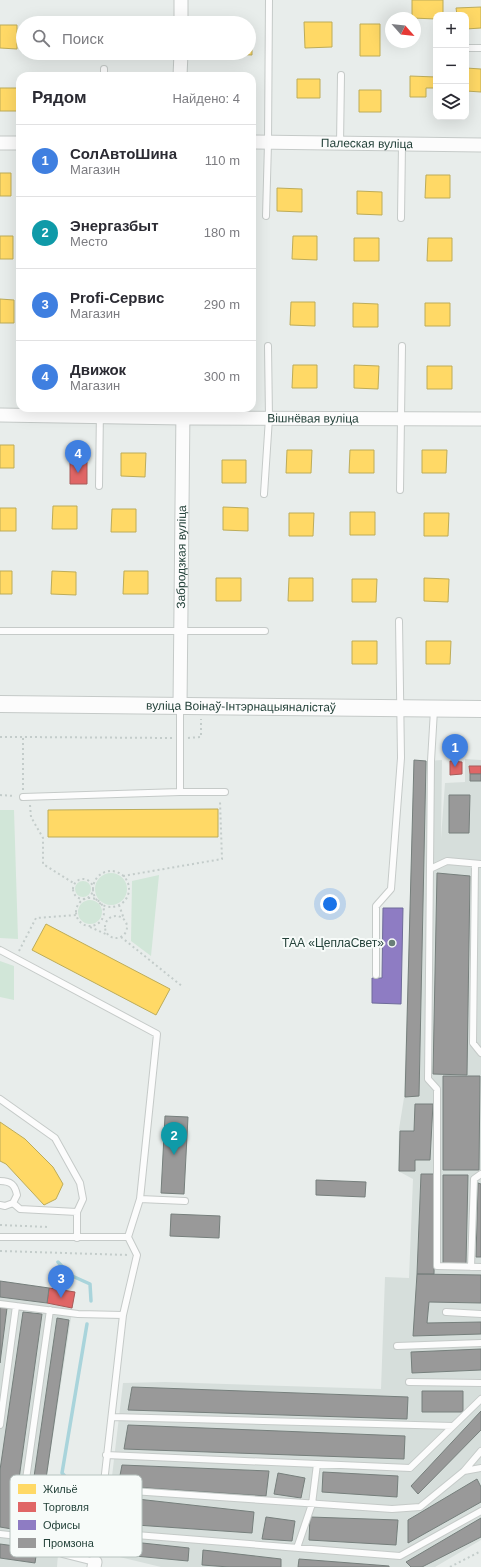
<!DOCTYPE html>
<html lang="ru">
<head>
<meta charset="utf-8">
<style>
  :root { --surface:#fff; --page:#f2f2f3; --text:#2b2b33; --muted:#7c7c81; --line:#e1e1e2; --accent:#db2777 }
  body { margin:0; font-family:Helvetica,sans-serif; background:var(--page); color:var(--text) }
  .controls { position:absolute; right:12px; top:12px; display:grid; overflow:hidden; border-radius:8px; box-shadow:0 4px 16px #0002 }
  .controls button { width:36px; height:36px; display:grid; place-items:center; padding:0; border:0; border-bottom:1px solid var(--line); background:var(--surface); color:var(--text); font:20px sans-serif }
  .compass { position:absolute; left:385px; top:12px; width:36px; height:36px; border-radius:50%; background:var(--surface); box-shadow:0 4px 16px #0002; rotate:117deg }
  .you { position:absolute; left:330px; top:904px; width:14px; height:14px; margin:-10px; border:3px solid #fff; border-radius:50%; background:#1a73e8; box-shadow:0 0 0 6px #1a73e833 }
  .badge { display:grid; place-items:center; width:26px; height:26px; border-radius:50%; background:var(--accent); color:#fff; font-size:13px; font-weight:700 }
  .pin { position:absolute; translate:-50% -33px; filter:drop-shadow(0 1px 2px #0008) }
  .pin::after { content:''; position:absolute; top:21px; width:14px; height:12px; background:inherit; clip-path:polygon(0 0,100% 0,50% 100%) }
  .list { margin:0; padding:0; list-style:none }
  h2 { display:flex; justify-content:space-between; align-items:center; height:52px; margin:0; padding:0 16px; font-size:17px }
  h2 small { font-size:13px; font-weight:400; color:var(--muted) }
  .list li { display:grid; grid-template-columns:26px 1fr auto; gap:12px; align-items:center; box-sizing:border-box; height:72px; padding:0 16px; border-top:1px solid var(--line) }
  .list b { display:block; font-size:15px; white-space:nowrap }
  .list p { margin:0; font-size:13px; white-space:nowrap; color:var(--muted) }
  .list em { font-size:13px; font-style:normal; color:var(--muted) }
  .icon { flex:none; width:22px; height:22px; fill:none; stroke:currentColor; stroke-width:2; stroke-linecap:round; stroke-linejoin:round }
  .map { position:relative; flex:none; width:481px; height:1567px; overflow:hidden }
  .search { position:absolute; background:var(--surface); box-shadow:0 4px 16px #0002; left:16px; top:16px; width:240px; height:44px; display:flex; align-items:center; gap:10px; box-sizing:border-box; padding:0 14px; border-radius:22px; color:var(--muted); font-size:15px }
  .panel { position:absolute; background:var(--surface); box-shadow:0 4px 16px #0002; left:16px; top:72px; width:240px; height:340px; border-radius:12px }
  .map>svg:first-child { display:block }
  .built { fill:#d6dedb }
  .green { fill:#d1e6d8 }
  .homes { fill:#ffd966; stroke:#bdac59 }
  .shops { fill:#e06666; stroke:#a85b59 }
  .offices { fill:#8e7cc3; stroke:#6e6b9a }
  .industry { fill:#999; stroke:#767f7c }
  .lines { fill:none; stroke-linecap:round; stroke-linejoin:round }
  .stream { stroke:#a9d4db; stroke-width:3.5 }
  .service-casing { stroke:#c5cac8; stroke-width:8 }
  .minor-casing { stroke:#c5cac8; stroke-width:15 }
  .tertiary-casing { stroke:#c5cac8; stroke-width:18 }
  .path { stroke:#c3ccca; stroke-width:2; stroke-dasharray:2 3; stroke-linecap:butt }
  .service { stroke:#fcfcfc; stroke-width:6 }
  .minor { stroke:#fcfcfc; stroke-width:13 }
  .tertiary { stroke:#fcfcfc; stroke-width:16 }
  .poi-dot { fill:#697e78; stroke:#f7fbf9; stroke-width:1.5 }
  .labels { text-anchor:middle; stroke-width:4; stroke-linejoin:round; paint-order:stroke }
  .street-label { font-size:12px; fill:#24423a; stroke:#f7fbf9 }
  .poi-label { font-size:12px; fill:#24423a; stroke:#f7fbf9; text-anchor:end }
  .key { fill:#f7fbf9; stroke:#b8c4c0; stroke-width:1 }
  .key-label { font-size:11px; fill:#24423a }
</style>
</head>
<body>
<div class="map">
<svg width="481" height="1567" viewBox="0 0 481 1567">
  <rect width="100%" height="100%" fill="#e8edeb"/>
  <!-- built -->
  <path class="built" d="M465,759L481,760V1540L435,1567H161L103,1553L123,1383L165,1382L381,1389L385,1277L409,1278L413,1179L398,1171L399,1129L404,1098L414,760L426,761L442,760L441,839L445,783L465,782Z
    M0,1281L75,1292L38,1534L59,1541L57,1567H0Z"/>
  <!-- green -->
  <path class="green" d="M0,810H14L18,939L0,938Z
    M95 889a16 16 0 1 1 32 0a16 16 0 1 1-32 0Z
    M159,875L151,956L131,941L132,881Z
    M75 889a8 8 0 1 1 16 0a8 8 0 1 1-16 0Z
    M78 912a12 12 0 1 1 24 0a12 12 0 1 1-24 0Z
    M0,961L14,966V1000L0,997Z"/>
  <!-- homes -->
  <path class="homes" d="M412,0H443V15H436V19L412,18Z
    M481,7V28L466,29V15H457L456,8Z
    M304,22H332V47L305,48Z
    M360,24H380V56H360Z
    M0,25H17V49L0,48Z
    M249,31H252V55L227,54V53H249Z
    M466,68L481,69V92L466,91Z
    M410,76L436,77V88H426V97H410Z
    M297,79H320V98H297Z
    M0,88H19L18,111H0Z
    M359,90H381V112H359Z
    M0,173H11V196H0Z
    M426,175H450V198H425Z
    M277,188L302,189V212L277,211Z
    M357,191L382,192V215L357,214Z
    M0,236H13V259H0Z
    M293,236H317V260L292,259Z
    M354,238H379V261H354Z
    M428,238H452V261H427Z
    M0,299L14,300V323H0Z
    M291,302H315V326L290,325Z
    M353,303L378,304V327H353Z
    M425,303H450V326H425Z
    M293,365H317V388H292Z
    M354,365L379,366L378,389L354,388Z
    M427,366H452V389H427Z
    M0,445H14V468H0Z
    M287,450H312L311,473H286Z
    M350,450H374V473H349Z
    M422,450H447L446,473H422Z
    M121,453H146L145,477L121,476Z
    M222,460H246V483H222Z
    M53,506H77V529H52Z
    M223,507L248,508V531L223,530Z
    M0,508H16V531H0Z
    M112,509H136V532H111Z
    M350,512H375V535H350Z
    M289,513H314L313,536H289Z
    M424,513H449L448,536H424Z
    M0,571H12V594H0Z
    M52,571L76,572V595L51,594Z
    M124,571H148V594H123Z
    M216,578H241V601H216Z
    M289,578H313V601H288Z
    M424,578L449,579L448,602L424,601Z
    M352,579H377L376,602H352Z
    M352,641H377V664H352Z
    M426,641H451L450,664H426Z
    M218,809V837H48V810Z
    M46,924L170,989L156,1015L32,950Z
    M0,1122L25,1139L53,1167L63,1184L56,1199L44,1205L6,1164L0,1161Z"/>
  <!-- shops -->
  <path class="shops" d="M70,462H87V484H70Z
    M450,761L462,762V774L450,775Z
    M469,766H481V774H470Z
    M49,1288L75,1292L72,1308L47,1303Z"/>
  <!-- offices -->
  <path class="offices" d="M383,908H403L401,1004L372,1003V978H382Z"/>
  <!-- industry -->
  <path class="industry" d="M414,760L426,761L419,1096L405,1097Z
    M470,774H481V781H470Z
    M449,795H470L469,833H449Z
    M437,873L470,876L467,1075L433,1074Z
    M443,1076H480L479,1170H443Z
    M415,1104H433L430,1160H415V1171H399L400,1131H414Z
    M165,1116L188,1117L184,1194L161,1193Z
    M421,1174H436L434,1274H417Z
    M443,1175H468L466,1264L443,1266Z
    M316,1180L366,1182L365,1197L316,1195Z
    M478,1183L481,1184V1257H476Z
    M171,1214L220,1216L219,1238L170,1236Z
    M417,1274L481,1275V1303L429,1302L427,1323L481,1322V1334L413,1336Z
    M0,1281L49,1288L47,1303L0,1297Z
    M0,1307L7,1308L0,1363Z
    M23,1312L42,1314L12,1529L0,1527V1470Z
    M57,1318L69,1320L38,1534L26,1532Z
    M481,1349V1370L412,1373L411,1352Z
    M132,1387L408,1397L407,1419L128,1410Z
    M422,1391H463V1412H422Z
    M481,1411V1430L418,1494L411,1486Z
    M128,1425L405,1436L404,1459L124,1449Z
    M122,1465L269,1471L266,1496L118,1486Z
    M323,1472L398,1476L397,1497L322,1492Z
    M278,1473L305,1478L301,1498L274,1494Z
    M477,1479L481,1487V1502L408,1543V1520Z
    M110,1496L254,1512L252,1533L107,1523Z
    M266,1517L295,1521L292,1541L262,1539Z
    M310,1517L398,1520L396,1545L309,1540Z
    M481,1518V1537L422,1567H411L406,1562Z
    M105,1539L189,1548L188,1561L103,1553Z
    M0,1544L37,1549L35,1563L0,1558Z
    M203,1550L281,1559V1567H229L202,1565Z
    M299,1559L389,1566V1567H298Z"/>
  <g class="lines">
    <!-- stream -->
    <path class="stream" d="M58,1262L70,1275L90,1284L91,1301
      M87,1324L62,1473L92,1506L87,1544"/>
    <!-- service casing -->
    <g class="service-casing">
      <path id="service" d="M466,48H481
        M104,76V69
        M340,144L341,75
        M266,216L268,143L269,0
        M401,218L402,144
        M99,486L100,408
        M400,490L402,346
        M264,494L269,418L268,346
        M0,631H265
        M434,710L431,761L428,1079L437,1089V1266L481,1267
        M180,792H225
        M23,797L180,792V707
        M475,864L473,1043L481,1053
        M430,869L447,861L481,864
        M0,950L157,1034L140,1199L128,1237L137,1255L123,1315L95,1562L63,1554L18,1536L0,1534
        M376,975V906L391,889L401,758L399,621
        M0,1099L55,1138L80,1183L83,1199L77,1212V1238
        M0,1181C11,1181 15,1185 17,1195L13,1203L5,1206L0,1205
        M140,1199L185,1201
        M13,1203L20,1209L77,1212
        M0,1237H128
        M471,1267L474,1179L481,1174
        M0,1304L78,1314L123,1315
        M446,1312L481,1314
        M397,1346L481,1343
        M409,1382L481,1383
        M112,1417L453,1426
        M0,1425L16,1306
        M106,1455L410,1468L481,1399
        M464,1471L481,1468
        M103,1489L392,1509L420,1507L464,1471L481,1451
        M98,1532L400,1556L481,1511
        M18,1536L50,1310
        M297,1548L312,1504L317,1464"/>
    </g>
    <!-- minor casing -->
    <g class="minor-casing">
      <g id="minor">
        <path d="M181,23V0"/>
        <path d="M180,76L181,53"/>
        <path id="s1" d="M252,142L481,145"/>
        <path d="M0,143H20"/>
        <path id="s2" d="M0,415L183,418L481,419"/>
        <path id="s3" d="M180,706L183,408"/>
        <path d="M94,1567L95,1562"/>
      </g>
    </g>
    <!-- tertiary casing -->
    <g class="tertiary-casing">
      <g id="tertiary">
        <path id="s4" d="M0,704L481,709"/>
      </g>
    </g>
    <!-- path -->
    <path class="path" d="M0,737H23
      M188,738L201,737V719
      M23,790V737L172,738
      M0,795L15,796
      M30,805L31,817L43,838V864L75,884
      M93 889a18 18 0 1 1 36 0a18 18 0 1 1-36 0Z
      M123,876L222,859L220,801
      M73 889a10 10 0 1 1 20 0a10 10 0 1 1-20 0Z
      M76 912a14 14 0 1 1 28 0a14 14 0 1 1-28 0Z
      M119,905L124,919
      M105 927a11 11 0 1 1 22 0a11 11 0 1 1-22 0Z
      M90,927L108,935
      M121,937L183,987
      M19,951L36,918L76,915
      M0,1225L49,1227
      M0,1251L129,1255
      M450,1567L481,1551"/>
    <!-- service -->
    <use href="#service" class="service"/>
    <!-- minor -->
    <use href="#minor" class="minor"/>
    <!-- tertiary -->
    <use href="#tertiary" class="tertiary"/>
  </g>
  <!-- markers -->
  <circle class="poi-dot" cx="392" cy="943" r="4"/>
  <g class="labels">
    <!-- street labels -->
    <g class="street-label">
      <text dy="4" stroke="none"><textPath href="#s1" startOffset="115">Палеская вуліца</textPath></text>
      <text dy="4" stroke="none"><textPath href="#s2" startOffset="313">Вішнёвая вуліца</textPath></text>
      <text dy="4" stroke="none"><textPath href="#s3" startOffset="149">Забродзкая вуліца</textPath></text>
      <text dy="4" stroke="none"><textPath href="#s4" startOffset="241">вуліца Воінаў-Інтэрнацыяналістаў</textPath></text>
    </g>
    <!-- poi labels -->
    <g class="poi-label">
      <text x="384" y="947">ТАА «ЦеплаСвет»</text>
    </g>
  </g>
  <!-- legend -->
  <rect x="10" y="1475" width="132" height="82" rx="6" class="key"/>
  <rect x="18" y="1484" width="18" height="10" fill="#ffd966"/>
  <rect x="18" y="1502" width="18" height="10" fill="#e06666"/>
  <rect x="18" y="1520" width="18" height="10" fill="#8e7cc3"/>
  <rect x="18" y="1538" width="18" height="10" fill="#999"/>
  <g class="key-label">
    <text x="43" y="1493">Жильё</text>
    <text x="43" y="1511">Торговля</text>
    <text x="43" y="1529">Офисы</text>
    <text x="43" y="1547">Промзона</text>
  </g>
</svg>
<div class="controls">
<button>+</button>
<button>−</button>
<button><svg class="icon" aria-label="layers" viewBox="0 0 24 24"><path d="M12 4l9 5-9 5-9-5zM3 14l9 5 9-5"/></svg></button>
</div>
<svg class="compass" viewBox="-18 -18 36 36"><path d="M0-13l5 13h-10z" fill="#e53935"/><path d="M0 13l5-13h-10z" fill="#7c7c81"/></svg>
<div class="you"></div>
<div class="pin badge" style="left:455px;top:767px;background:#3f7fe0">1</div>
<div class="pin badge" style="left:174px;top:1155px;background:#0f9aa8">2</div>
<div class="pin badge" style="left:61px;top:1298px;background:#3f7fe0">3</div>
<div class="pin badge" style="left:78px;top:473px;background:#3f7fe0">4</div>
<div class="search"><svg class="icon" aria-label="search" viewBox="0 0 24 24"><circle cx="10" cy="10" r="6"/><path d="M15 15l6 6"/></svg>Поиск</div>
<section class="panel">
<h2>Рядом<small>Найдено: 4</small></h2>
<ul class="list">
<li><span class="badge" style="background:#3f7fe0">1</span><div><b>СолАвтоШина</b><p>Магазин</p></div><em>110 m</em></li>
<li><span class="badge" style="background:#0f9aa8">2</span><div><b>Энергазбыт</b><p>Место</p></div><em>180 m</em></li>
<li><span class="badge" style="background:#3f7fe0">3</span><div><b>Profi-Сервис</b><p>Магазин</p></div><em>290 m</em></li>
<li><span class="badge" style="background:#3f7fe0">4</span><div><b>Движок</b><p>Магазин</p></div><em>300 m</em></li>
</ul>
</section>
</div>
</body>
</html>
